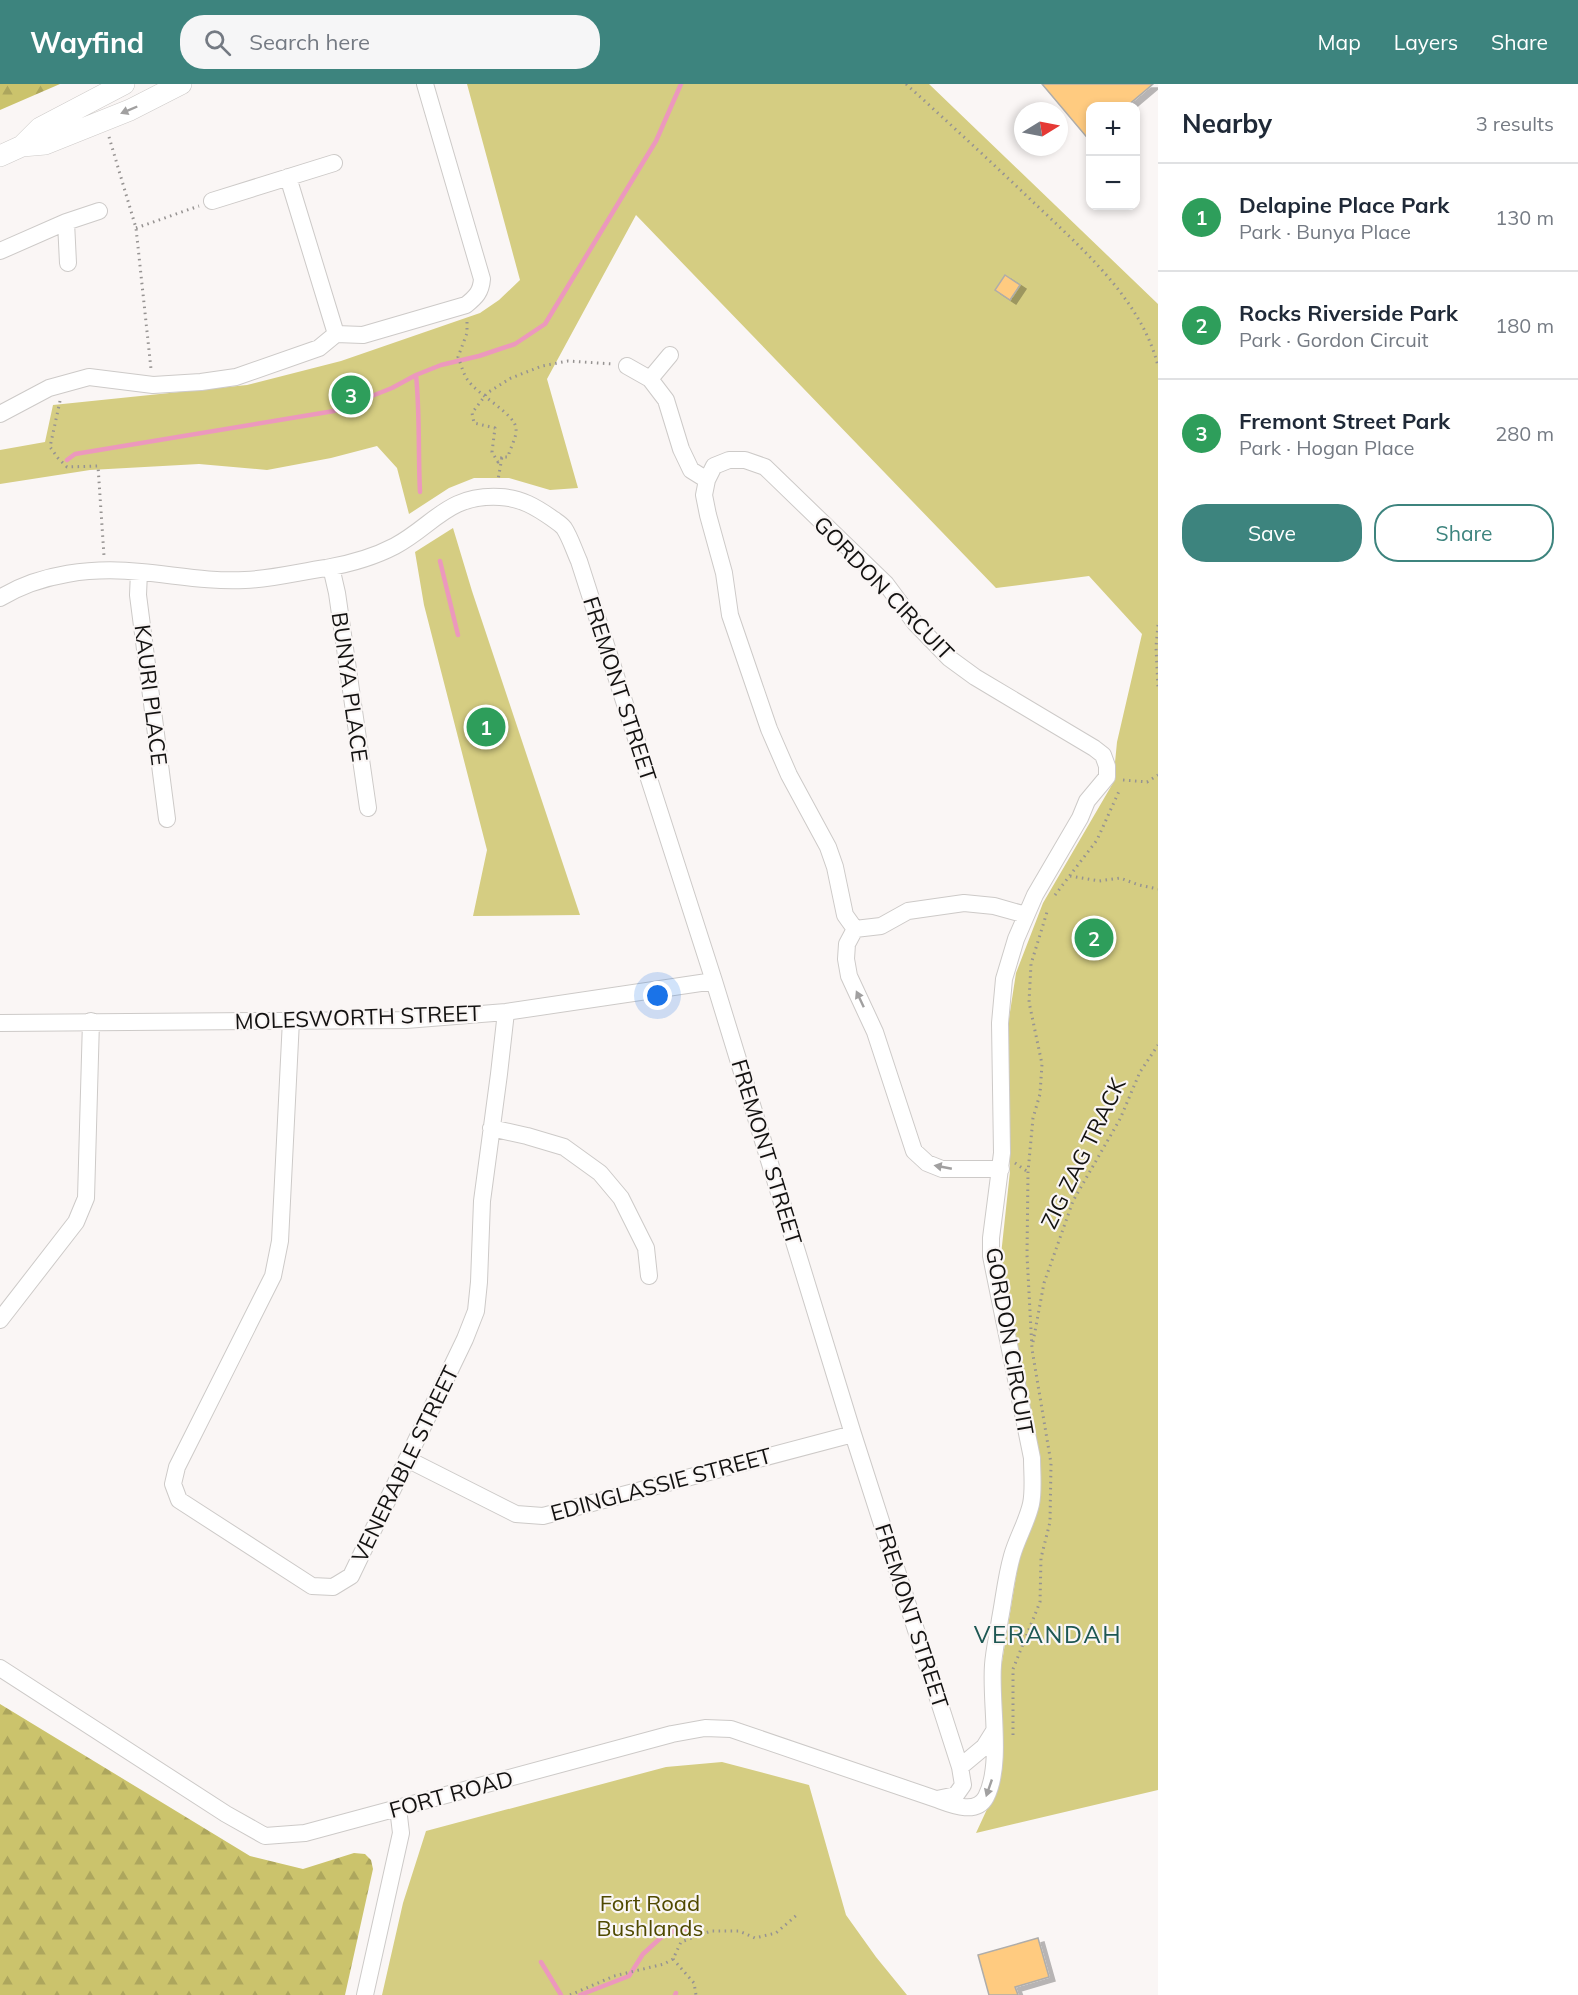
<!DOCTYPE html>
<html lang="en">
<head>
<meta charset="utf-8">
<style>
  :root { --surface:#fff; --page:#f6f6f7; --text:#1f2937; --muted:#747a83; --line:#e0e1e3; --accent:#3d847e }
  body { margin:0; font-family:Mulish,sans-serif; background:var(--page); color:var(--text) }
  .controls { position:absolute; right:18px; top:18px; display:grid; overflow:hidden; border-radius:12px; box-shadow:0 3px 9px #0003 }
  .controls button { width:54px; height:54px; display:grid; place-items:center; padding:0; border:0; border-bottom:2px solid var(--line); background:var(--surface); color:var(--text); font:30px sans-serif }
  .compass { position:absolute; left:1014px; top:18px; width:54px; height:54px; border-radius:50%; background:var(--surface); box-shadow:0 3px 9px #0003; rotate:80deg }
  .you { position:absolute; left:658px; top:912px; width:21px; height:21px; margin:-15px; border:4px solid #fff; border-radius:50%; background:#1a73e8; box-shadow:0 0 0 9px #1a73e833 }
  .badge { display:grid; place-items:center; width:39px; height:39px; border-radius:50%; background:var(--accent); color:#fff; font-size:20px; font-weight:700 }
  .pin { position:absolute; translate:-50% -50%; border:3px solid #fff; box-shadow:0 2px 6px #0006 }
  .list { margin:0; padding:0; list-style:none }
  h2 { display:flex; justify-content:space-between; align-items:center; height:78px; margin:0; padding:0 24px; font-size:26px }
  h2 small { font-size:20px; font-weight:400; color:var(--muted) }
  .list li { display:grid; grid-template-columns:39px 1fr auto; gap:18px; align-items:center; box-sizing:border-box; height:108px; padding:0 24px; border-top:2px solid var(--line) }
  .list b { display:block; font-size:22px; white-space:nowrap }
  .list p { margin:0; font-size:20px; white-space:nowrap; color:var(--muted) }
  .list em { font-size:20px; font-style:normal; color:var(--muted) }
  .actions { display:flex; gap:12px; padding:18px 24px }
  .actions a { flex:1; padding:14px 0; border:2px solid var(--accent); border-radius:24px; text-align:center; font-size:21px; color:var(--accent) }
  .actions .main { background:var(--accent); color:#fff }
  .icon { flex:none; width:33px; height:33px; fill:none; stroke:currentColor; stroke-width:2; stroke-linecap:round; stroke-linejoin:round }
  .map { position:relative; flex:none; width:1158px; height:1911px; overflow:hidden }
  header { display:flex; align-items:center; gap:36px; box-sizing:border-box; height:84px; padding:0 30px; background:var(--accent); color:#fff }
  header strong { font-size:28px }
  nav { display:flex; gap:33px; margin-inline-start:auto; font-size:21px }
  .search { width:420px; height:54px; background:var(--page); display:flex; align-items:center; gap:15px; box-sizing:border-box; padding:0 21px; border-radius:24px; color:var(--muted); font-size:22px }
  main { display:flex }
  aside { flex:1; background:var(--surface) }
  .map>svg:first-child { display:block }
  .forest { fill:url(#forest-firs) }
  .park { fill:#d5cd82 }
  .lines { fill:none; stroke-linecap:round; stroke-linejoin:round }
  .stream { stroke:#ec98bd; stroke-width:4.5 }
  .building { fill:#ffcb80; stroke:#afadaa; stroke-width:1.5; filter:url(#shadow) }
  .minor-casing { stroke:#cdcac8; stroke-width:18 }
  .major-casing { stroke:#cdcac8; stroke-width:22 }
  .path { stroke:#969392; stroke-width:3; stroke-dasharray:1.5 4.5; stroke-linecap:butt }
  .minor { stroke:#fff; stroke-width:16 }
  .major { stroke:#fff; stroke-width:21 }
  .oneway { fill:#a1a0a0 }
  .labels { text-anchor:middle; stroke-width:4.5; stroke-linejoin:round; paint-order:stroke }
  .street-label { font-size:22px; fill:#131211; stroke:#faf6f5 }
  .park-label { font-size:22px; fill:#4f4900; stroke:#faf6f5 }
  .neighbourhood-label { font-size:24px; letter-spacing:1.5px; fill:#1d5753; stroke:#faf6f5 }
</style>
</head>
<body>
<header>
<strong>Wayfind</strong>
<div class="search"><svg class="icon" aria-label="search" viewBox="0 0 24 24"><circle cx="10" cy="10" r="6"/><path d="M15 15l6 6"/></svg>Search here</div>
<nav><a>Map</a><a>Layers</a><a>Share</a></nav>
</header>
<main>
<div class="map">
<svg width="1158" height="1911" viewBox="0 0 1158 1911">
  <defs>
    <pattern id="forest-firs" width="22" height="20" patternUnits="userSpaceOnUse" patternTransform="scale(1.5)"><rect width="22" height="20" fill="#cbc36c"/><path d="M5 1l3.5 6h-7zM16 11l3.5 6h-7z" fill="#ada65d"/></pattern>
    <filter id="shadow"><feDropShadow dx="6" dy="4" stdDeviation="0" flood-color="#0004"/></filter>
  </defs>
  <rect width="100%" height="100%" fill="#faf6f5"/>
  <!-- forest -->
  <path class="forest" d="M0,0H60L0,26Z
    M0,1620L250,1772L303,1785L354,1769L365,1770L371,1776L373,1785L345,1911H0Z"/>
  <!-- park -->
  <path class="park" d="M467,0H929L1158,220V1706L976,1749L1001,1695L1002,1648L999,1613L1001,1584L1020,1468L1031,1446L1037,1418V1373L1001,1171L1010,1087L1008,941L1016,889L1043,819L1113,699L1117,658L1142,550L1089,492L996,504L636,131L547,295L578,404L550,406L509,394H474L449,404L409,430L397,384L377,362L331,374L267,386L199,380L90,386L0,400V366L45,358L53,321L247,301L341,277L480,229L499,216L520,196Z
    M453,444L472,507L580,831L473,832L487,766L424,521L415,468Z
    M722,1678L809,1701L846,1831L876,1873L907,1911H382L403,1819L426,1747L666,1683Z"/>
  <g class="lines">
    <!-- stream -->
    <path class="stream" d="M416,291C420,330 418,368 420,408
      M67,376L75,370L334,327L392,304L416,291L441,281L479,272L515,260L545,240L656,57L681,0
      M440,477L458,551
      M541,1878L561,1911
      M580,1911L629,1892L643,1870L666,1849L697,1843
      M675,1911L676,1909"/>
  </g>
  <!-- building -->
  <path class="building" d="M1042,0H1153L1127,22H1090V57Z
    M1005,191L1020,201L1010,216L995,206Z
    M1038,1854L1049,1893L1015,1903L1018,1911H989L978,1871Z"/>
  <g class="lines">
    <!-- minor casing -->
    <g class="minor-casing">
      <path id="minor" d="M288,93L336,250
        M212,117L334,79
        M66,138L68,179
        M0,167L66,138L99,127
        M627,282L650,295L666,316L681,365L691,386L707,396
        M650,295L670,271
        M0,330L49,304L89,293L153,301L201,298L236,293L319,264L336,250L363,251L466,221C476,213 481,208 482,195L425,0
        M331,483L337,509L368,724
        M139,488L138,511L167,735
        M0,514C41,489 93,483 141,488C175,491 210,498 245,496C272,495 299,488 326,484C349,480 374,473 395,462C434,441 448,410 500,413C521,414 536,423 553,435C557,438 561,440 564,444C570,453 574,466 579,477L714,897L853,1350L960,1683L963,1701L956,1711L937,1715
        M855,845L847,860L846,875L849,892L875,948L914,1067L927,1079L942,1085H1001
        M291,936L280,1157L273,1192L177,1383L173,1400L179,1416L312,1502L333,1503L351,1492L465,1255L476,1227L479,1198L482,1117L499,990L506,928
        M0,939L406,936L506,928L714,897
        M491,1044L527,1052L564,1063L600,1089L621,1114L646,1164L649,1192
        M0,1236L76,1138L86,1114L91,937
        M407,1375L516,1430L543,1432L853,1350
        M0,1584L226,1730L265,1752L305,1749L672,1650L705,1644L731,1645L936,1715C950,1720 976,1732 986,1713C1003,1680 990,1619 993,1581C994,1566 998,1550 1000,1535C1004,1514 1006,1493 1012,1472C1017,1454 1027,1438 1031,1420C1034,1406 1032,1389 1032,1374L991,1172V1154L1002,1069L1000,939L1004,895L1016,855L1035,811L1080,734L1087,717L1107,693V682L1103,671L1094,664L975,593L949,574L915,539L886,500L765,383L745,376H729L714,382L707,396L704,411L708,431L724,489L730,531L769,645L789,691L828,763L835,783L845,831L855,845L881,842L908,827L964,819L994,822L1026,831
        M960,1683L984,1663L994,1647
        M365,1911L401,1749L398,1724"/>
    </g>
    <!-- major casing -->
    <g class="major-casing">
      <path id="major" d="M22,62L40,44L124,0
        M0,72L22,62L45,60L130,26L181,0"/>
    </g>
    <!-- path -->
    <path class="path" d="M906,0C948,38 989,76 1030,115C1079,162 1141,214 1158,282
      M109,53L136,144L151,285
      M136,144L199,122
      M467,238V249L458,273C461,280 463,289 467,295C477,311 516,330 516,345C517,353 510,364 508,373H502L498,396
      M60,317L50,363L58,374L67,383L98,382L104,472
      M502,373L498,378L492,368L495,344L474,339L472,329L487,309L511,294L542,282L568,277L613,280
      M1158,541L1156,563L1158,603
      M1123,696L1147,698L1158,691
      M1070,792L1099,797L1120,794L1139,801L1158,805
      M1055,811L1097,756L1120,705
      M1015,1079L1028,1088
      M1033,1258L1044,1199L1073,1117L1120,1035L1140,988L1158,961
      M1013,1651V1585L1040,1518L1041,1474L1050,1438L1051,1379L1032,1265L1027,1171L1028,1088L1033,1034L1040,1010L1042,980L1029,918L1031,880L1047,828
      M673,1875L694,1899L696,1911
      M570,1911L614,1892L664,1880L673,1875L681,1858L711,1847H739L755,1854L776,1849L798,1830"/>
    <!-- minor -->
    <use href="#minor" class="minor"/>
    <!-- major -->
    <use href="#major" class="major"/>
  </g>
  <!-- one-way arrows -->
  <defs><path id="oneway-solid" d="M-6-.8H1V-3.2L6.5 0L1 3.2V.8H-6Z" transform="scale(1.5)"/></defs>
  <g class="oneway">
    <use href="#oneway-solid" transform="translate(129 26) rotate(157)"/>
    <use href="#oneway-solid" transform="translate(860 915) rotate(-115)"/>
    <use href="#oneway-solid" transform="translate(943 1083) rotate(-169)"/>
    <use href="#oneway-solid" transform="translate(989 1704) rotate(109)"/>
  </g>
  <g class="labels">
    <!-- street labels -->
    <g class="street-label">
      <text transform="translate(884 504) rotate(46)" y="8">GORDON CIRCUIT</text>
      <text transform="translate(350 603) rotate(82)" y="8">BUNYA PLACE</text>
      <text transform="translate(620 605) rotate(72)" y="8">FREMONT STREET</text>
      <text transform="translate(151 611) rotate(83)" y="8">KAURI PLACE</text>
      <text transform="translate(358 933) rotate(-2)" y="8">MOLESWORTH STREET</text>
      <text transform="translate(767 1068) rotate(73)" y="8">FREMONT STREET</text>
      <text transform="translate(1083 1069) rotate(-64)" y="8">ZIG ZAG TRACK</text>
      <text transform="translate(1010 1257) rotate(80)" y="8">GORDON CIRCUIT</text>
      <text transform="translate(405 1380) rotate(-64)" y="8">VENERABLE STREET</text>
      <text transform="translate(661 1400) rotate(-15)" y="8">EDINGLASSIE STREET</text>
      <text transform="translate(912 1532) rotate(72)" y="8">FREMONT STREET</text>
      <text transform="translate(451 1710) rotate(-15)" y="8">FORT ROAD</text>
    </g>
    <!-- park labels -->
    <g class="park-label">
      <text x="650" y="1827">Fort Road<tspan x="650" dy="25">Bushlands</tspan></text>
    </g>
    <!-- neighbourhood labels -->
    <g class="neighbourhood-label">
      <text x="1048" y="1559">VERANDAH</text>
    </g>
  </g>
</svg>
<div class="controls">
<button>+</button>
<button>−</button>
</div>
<svg class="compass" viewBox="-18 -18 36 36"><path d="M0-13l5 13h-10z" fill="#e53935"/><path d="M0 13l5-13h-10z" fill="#747a83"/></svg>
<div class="you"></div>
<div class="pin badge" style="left:486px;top:643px;background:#2e9e5b">1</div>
<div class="pin badge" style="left:1094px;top:854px;background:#2e9e5b">2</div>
<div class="pin badge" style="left:351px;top:311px;background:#2e9e5b">3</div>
</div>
<aside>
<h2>Nearby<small>3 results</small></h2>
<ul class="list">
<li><span class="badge" style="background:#2e9e5b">1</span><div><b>Delapine Place Park</b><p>Park · Bunya Place</p></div><em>130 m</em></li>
<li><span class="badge" style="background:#2e9e5b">2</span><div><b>Rocks Riverside Park</b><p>Park · Gordon Circuit</p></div><em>180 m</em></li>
<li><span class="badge" style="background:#2e9e5b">3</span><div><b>Fremont Street Park</b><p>Park · Hogan Place</p></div><em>280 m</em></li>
</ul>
<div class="actions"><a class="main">Save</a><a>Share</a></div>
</aside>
</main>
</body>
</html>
